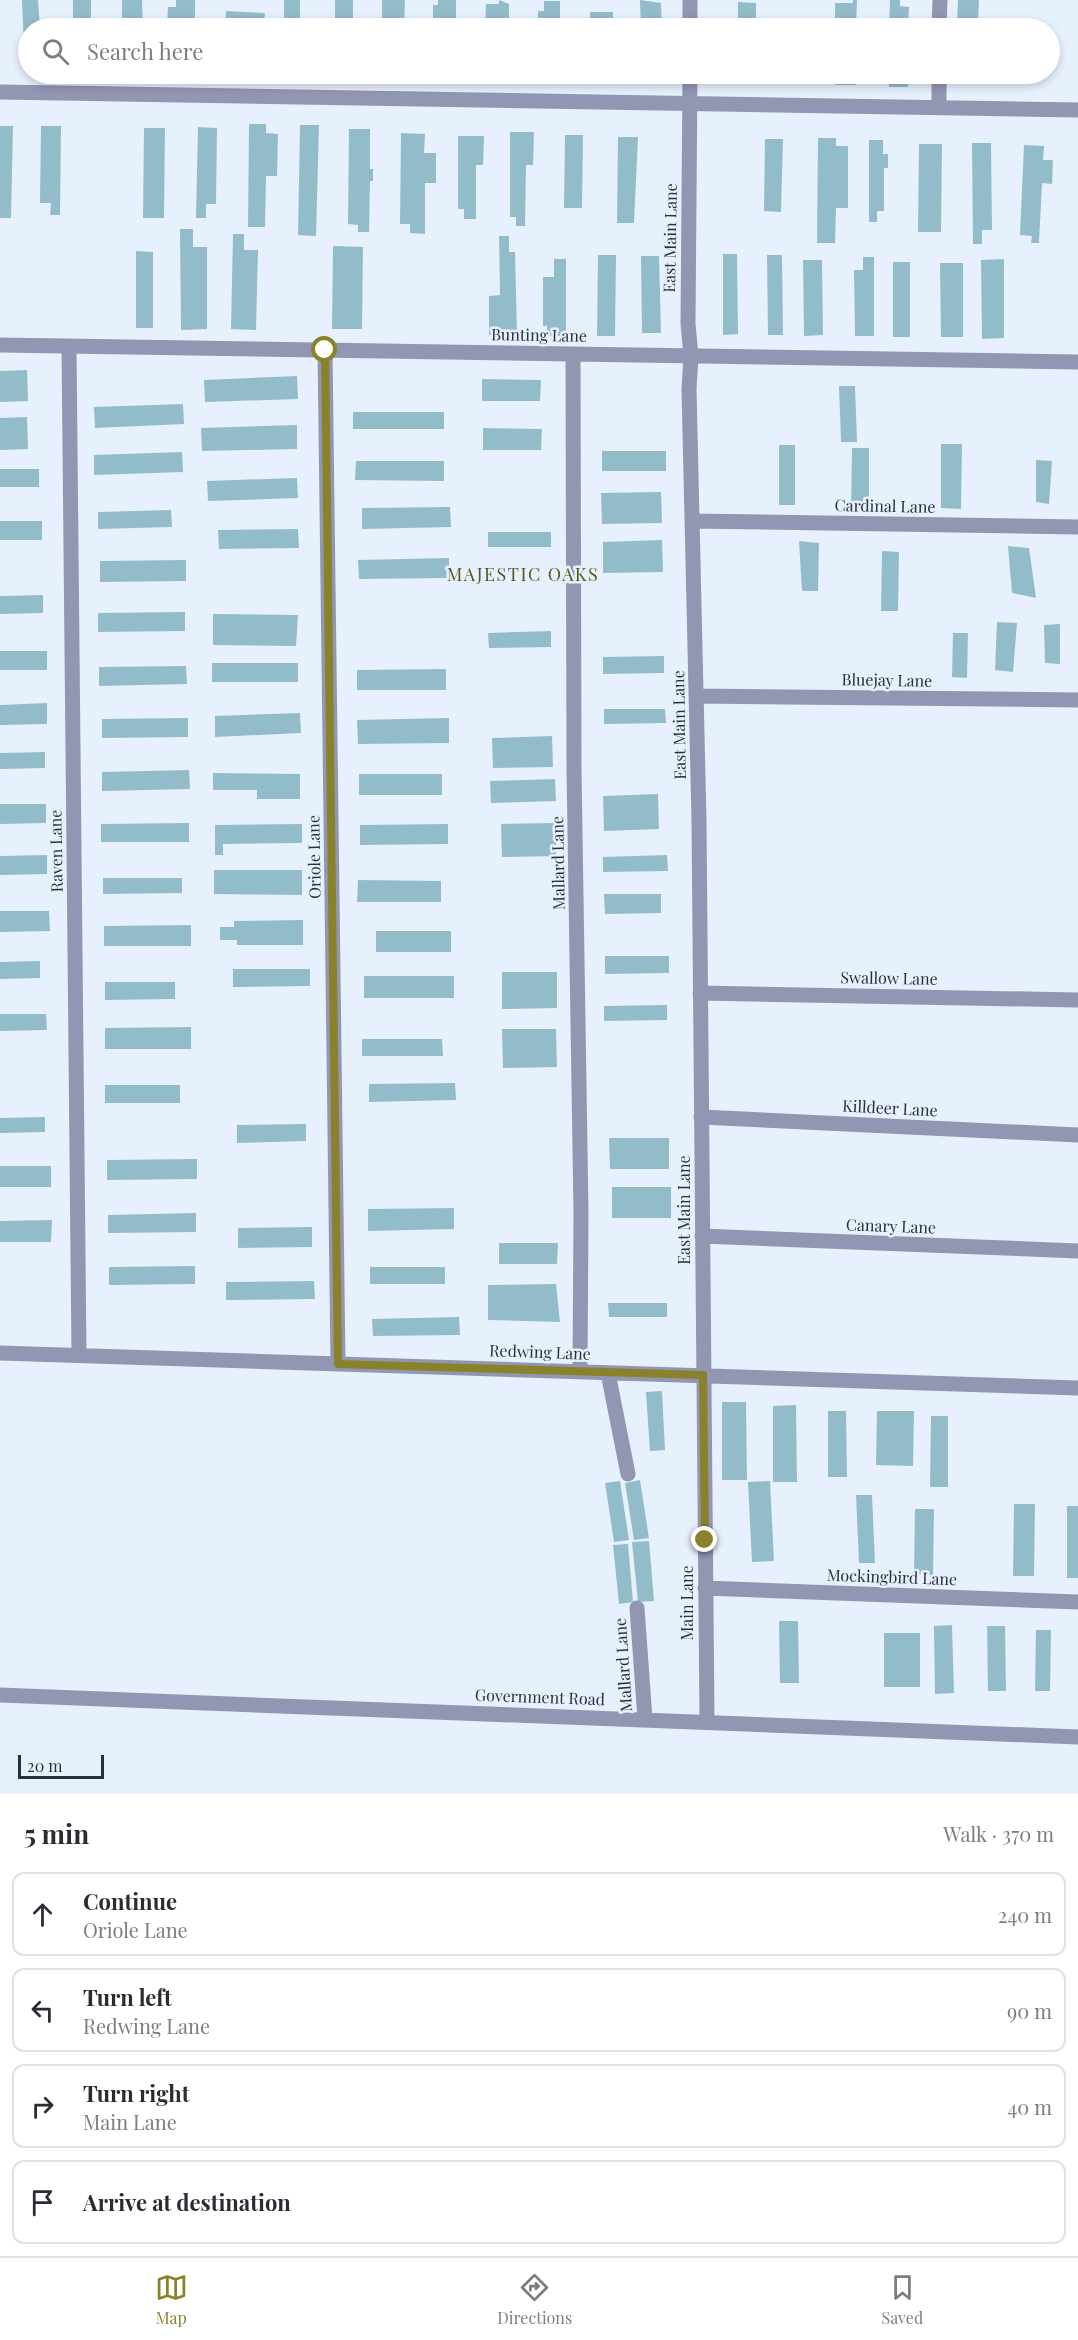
<!DOCTYPE html>
<html lang="en">
<head>
<meta charset="utf-8">
<style>
  :root { --surface:#fff; --page:#f7f7f7; --text:#2b2b33; --muted:#7c7c81; --line:#e1e1e2; --accent:#89822a }
  body { margin:0; font-family:"Playfair Display",serif; background:var(--page); color:var(--text) }
  .scale { position:absolute; left:18px; bottom:15px; width:86px; box-sizing:border-box; padding-left:6px; border:3px solid #27313c; border-top:0; font-size:16px; line-height:21px; white-space:nowrap; color:#27313c; -webkit-text-stroke:4px #e7f1fd; paint-order:stroke }
  .stop { position:absolute; width:18px; height:18px; margin:-14px; border:4px solid #89822a; border-radius:50%; background:#fff }
  .stop.end { background:#89822a; border-color:#fff; box-shadow:0 2px 6px #0008 }
  .list { margin:0; padding:0; list-style:none }
  h2 { display:flex; justify-content:space-between; align-items:center; height:78px; margin:0; padding:0 24px; font-size:26px }
  h2 small { font-size:20px; font-weight:400; color:var(--muted) }
  .list li { display:grid; grid-template-columns:39px 1fr auto; gap:18px; align-items:center; box-sizing:border-box; height:84px; margin:0 12px 12px; padding:0 12px; border:2px solid var(--line); border-radius:12px }
  .list b { display:block; font-size:22px; white-space:nowrap }
  .list p { margin:0; font-size:20px; white-space:nowrap; color:var(--muted) }
  .list em { font-size:20px; font-style:normal; color:var(--muted) }
  .icon { flex:none; width:33px; height:33px; fill:none; stroke:currentColor; stroke-width:2; stroke-linecap:round; stroke-linejoin:round }
  .map { position:relative; flex:none; width:1078px; height:1794px; overflow:hidden }
  .search { position:absolute; background:var(--surface); box-shadow:0 3px 9px #0003; left:18px; right:18px; top:18px; height:66px; display:flex; align-items:center; gap:15px; box-sizing:border-box; padding:0 21px; border-radius:33px; color:var(--muted); font-size:22px }
  .sheet { height:462px; background:var(--surface) }
  nav { display:flex; justify-content:space-around; align-items:center; box-sizing:border-box; height:84px; border-top:2px solid var(--line); background:var(--surface); font-size:16px; color:var(--muted) }
  nav a { display:grid; justify-items:center; gap:3px }
  nav .on { color:var(--accent) }
  .map>svg:first-child { display:block }
  .building { fill:#93bccb }
  .lines { fill:none; stroke-linecap:round; stroke-linejoin:round }
  .minor { stroke:#9396b2; stroke-width:15 }
  .route { stroke:#89822a; stroke-width:8 }
  .labels { text-anchor:middle; stroke-width:5; stroke-linejoin:round; paint-order:stroke }
  .street-label { font-size:16px; fill:#27313c; stroke:#e7f1fd }
  .neighbourhood-label { font-size:18px; letter-spacing:1.5px; fill:#5b571b; stroke:#e7f1fd }
</style>
</head>
<body>
<div class="map">
<svg width="1078" height="1794" viewBox="0 0 1078 1794">
  <rect width="100%" height="100%" fill="#e7f1fd"/>
  <!-- building -->
  <path class="building" d="M22,0H38L40,28H28V71H25Z
    M73,0H91V28H73Z
    M122,0H142L143,28H122Z
    M176,0H195V28H167L168,7H176Z
    M284,0H300V28H284Z
    M335,0H353V28H335Z
    M382,0H405L404,28H382Z
    M438,0H456V28H433V5H438Z
    M499,0L509,4V28H485L486,4H499Z
    M640,0L661,3L662,28H641Z
    M853,0H857L856,28H835V3H853Z
    M890,0H900V6L909,7L908,28H889Z
    M958,0H979L978,22L957,21Z
    M544,1H560V28H538V11H544Z
    M738,2L756,3V28H738Z
    M226,11L265,13L264,28H225Z
    M590,12H613V28H590Z
    M381,74H403V79L381,78Z
    M433,74H456L457,79H433Z
    M484,74H508V79H484Z
    M537,74H560V80H537Z
    M589,74H613V82H589Z
    M643,74H664V83H643Z
    M738,74H756V84H738Z
    M835,74H856V85H835Z
    M889,74H908V87H889Z
    M249,124H266V133L278,134L277,176H266L265,227H248Z
    M300,125H319L316,236L298,235Z
    M0,126H13L11,218H0Z
    M41,126H61L60,215H50L51,203H40Z
    M198,127L217,128L216,204H206V218H196Z
    M144,128H165L164,218H143Z
    M349,129H370V169H373V181H370L369,232H358V225L348,224Z
    M510,132H534L533,165H526L525,226H516V217H510Z
    M401,133L425,134L424,153H436V183H425V234L410,233V224H400Z
    M565,135H583L582,208H564Z
    M458,136H484L483,165H476V219H464V209H458Z
    M618,137H638L634,223H617Z
    M818,138H836V146H848V208H836L835,243H817Z
    M765,139H783L781,212L764,211Z
    M869,140H883V154H888V168H884V211H877V222H869Z
    M972,143H991L992,230H982V244H973Z
    M919,144H942L941,232H918Z
    M1024,145L1044,146L1043,160H1053L1052,184L1042,183L1039,243H1031L1032,236L1020,235Z
    M180,229H193V247H207V329L181,330Z
    M233,234H244V250H258L256,330L231,329Z
    M499,236H509V252H515L517,334L489,335V296L500,295Z
    M333,246L363,247L362,329H332Z
    M136,251L153,252V328H136Z
    M723,254H737L738,334L723,335Z
    M598,255H616L615,336H597Z
    M767,255H782L783,335H768Z
    M641,256H659L661,333H642Z
    M863,257H874V336H855L854,270H863Z
    M554,259H566V336H547V326H543V277H554Z
    M1004,259V338L982,339L981,260Z
    M803,260H822L823,335L804,336Z
    M893,262H910V337H893Z
    M940,263H963V337H941Z
    M27,370L28,401L0,402V371Z
    M297,376L298,399L205,402L204,380Z
    M482,379L541,380L540,401H482Z
    M839,386H855L857,442H841Z
    M183,404L184,424L95,428L94,407Z
    M353,412H444V429H353Z
    M27,417L28,449L0,450V418Z
    M297,425V449L202,451L201,428Z
    M483,428L542,429L541,450H483Z
    M941,444H962L961,509L941,508Z
    M779,445H795V505H779Z
    M852,448H869V507H851Z
    M602,451H666V471H602Z
    M182,452L183,472L94,475V455Z
    M1036,460L1052,461L1049,504L1036,502Z
    M356,461H444V481L355,480Z
    M0,469H39V487H0Z
    M297,478L298,498L208,501L207,481Z
    M661,492L662,523L602,524L601,493Z
    M450,507L451,527L362,529V508Z
    M171,510L172,527L98,529V512Z
    M0,521H42V540H0Z
    M298,529L299,548L219,549L218,530Z
    M488,532H551V547H488Z
    M662,540L663,572L603,573V542Z
    M799,541L819,543L818,591H802Z
    M1008,546L1029,548L1036,598L1012,593Z
    M882,551L899,552L898,611H881Z
    M449,558V578L359,579L358,560Z
    M186,560V581L100,582V561Z
    M43,595V613L0,614V596Z
    M185,612V631L98,632V613Z
    M213,614L298,615L296,646L213,645Z
    M997,622L1017,623L1013,672L995,670Z
    M1060,624V664L1045,663L1044,625Z
    M551,631V647L489,648L488,633Z
    M953,633H968L967,678L952,677Z
    M0,651H47V670H0Z
    M664,656V673L603,674V657Z
    M212,663H298V682H212Z
    M186,666L187,684L99,686V667Z
    M446,669V690H357V670Z
    M47,703V724L0,725V705Z
    M604,709H665L666,723L604,724Z
    M300,713L301,733L215,737V716Z
    M188,718V737L102,738V719Z
    M449,718V743L358,744L357,720Z
    M552,736L553,767L493,768L492,738Z
    M45,752V768L0,769V753Z
    M189,770L190,789L102,791V772Z
    M213,773L300,774V799H257V790H213Z
    M359,774H442V795H359Z
    M555,779L556,801L491,803L490,781Z
    M658,794L659,829L604,831L603,796Z
    M0,804H46V823L0,824Z
    M189,823V842H101V824Z
    M556,823V856L502,857L501,824Z
    M302,824V843L223,844V855H215V825Z
    M448,824V844L360,845V825Z
    M47,855V874L0,875V856Z
    M667,855L668,871L603,872V857Z
    M214,870H302V895L214,894Z
    M103,878H182V893L103,894Z
    M358,880L441,881V902H357Z
    M604,894H661V913L605,914Z
    M0,911H49L50,931L0,932Z
    M303,920V945H237V940H220V927H234V921Z
    M191,925V946H104V926Z
    M376,931H451V952H376Z
    M605,956H669V973L605,974Z
    M40,961V978L0,979V962Z
    M233,969H310V986L233,987Z
    M502,972H557V1008L502,1009Z
    M364,976H454V998H364Z
    M105,982H175V999L105,1000Z
    M667,1005V1020L604,1021V1006Z
    M0,1014H46L47,1030L0,1031Z
    M191,1027V1049H105V1028Z
    M502,1029H556L557,1067L503,1068Z
    M362,1039H442L443,1056H362Z
    M455,1083L456,1100L369,1102V1084Z
    M105,1085H180V1103H105Z
    M45,1117V1132L0,1133V1118Z
    M306,1124V1141L237,1143V1125Z
    M609,1138H669V1169H610Z
    M197,1159V1179L107,1180V1160Z
    M0,1166H51V1187H0Z
    M612,1187H671V1218H612Z
    M454,1208V1229L368,1231V1209Z
    M196,1213V1232L108,1233V1215Z
    M52,1220L51,1242H0V1221Z
    M312,1227V1247L238,1248V1228Z
    M499,1243H558L557,1264H499Z
    M195,1266V1284L109,1285V1267Z
    M370,1267H445V1284H370Z
    M314,1281L315,1299L226,1300V1282Z
    M556,1284L560,1322L488,1320V1285Z
    M608,1303H667V1317H609Z
    M459,1317L460,1335L373,1336L372,1319Z
    M662,1391L665,1450L650,1451L646,1392Z
    M722,1402H746L747,1480H722Z
    M796,1405L797,1482H773V1406Z
    M828,1411H846L847,1477H828Z
    M877,1411H914L913,1466L876,1465Z
    M931,1416H948V1487H930Z
    M640,1480L649,1538L634,1540L625,1483Z
    M620,1481L629,1540L614,1542L605,1483Z
    M770,1481L774,1561L752,1562L748,1482Z
    M856,1495H872L875,1563H859Z
    M1014,1504H1035L1034,1576H1013Z
    M1067,1506H1078V1578H1067Z
    M915,1509H934L933,1575L914,1574Z
    M649,1541L654,1601L638,1602L632,1542Z
    M628,1544L633,1602L619,1604L613,1545Z
    M779,1621H798L799,1683H780Z
    M952,1625L954,1693L935,1694L934,1626Z
    M987,1626H1005L1006,1691H988Z
    M1036,1630H1051L1050,1691H1035Z
    M884,1633H920V1687H884Z"/>
  <g class="lines">
    <!-- minor -->
    <path class="minor" d="M690,28V0
      M939,28L940,0
      M690,74L688,324L691,356L689,389L699,821L707,1721
      M0,92L1078,110
      M939,107V74
      M0,345L1078,362
      M69,346L79,1355
      M325,350L338,1364
      M573,354L574,768L581,1213L580,1371
      M692,521L1078,527
      M696,696L1078,700
      M700,993L1078,1000
      M701,1117L1078,1135
      M702,1236L1078,1251
      M0,1353L1078,1388
      M608,1373L628,1474
      M705,1588L1078,1602
      M637,1608L645,1719
      M0,1695L1078,1737"/>
  </g>
  <g class="lines">
    <!-- route -->
    <path class="route" d="M325,350L338,1364L703,1375L705,1540"/>
  </g>
  <g class="labels">
    <!-- street labels -->
    <g class="street-label">
      <text transform="translate(670 238) rotate(-89)" y="6">East Main Lane</text>
      <text transform="translate(539 335) rotate(1)" y="6">Bunting Lane</text>
      <text transform="translate(885 506) rotate(1)" y="6">Cardinal Lane</text>
      <text transform="translate(887 680) rotate(1)" y="6">Bluejay Lane</text>
      <text transform="translate(679 725) rotate(-91)" y="6">East Main Lane</text>
      <text transform="translate(56 851) rotate(-91)" y="6">Raven Lane</text>
      <text transform="translate(314 857) rotate(-91)" y="6">Oriole Lane</text>
      <text transform="translate(558 863) rotate(-91)" y="6">Mallard Lane</text>
      <text transform="translate(889 978) rotate(1)" y="6">Swallow Lane</text>
      <text transform="translate(890 1108) rotate(3)" y="6">Killdeer Lane</text>
      <text transform="translate(684 1210) rotate(-90)" y="6">East Main Lane</text>
      <text transform="translate(891 1226) rotate(2)" y="6">Canary Lane</text>
      <text transform="translate(540 1352) rotate(2)" y="6">Redwing Lane</text>
      <text transform="translate(892 1577) rotate(2)" y="6">Mockingbird Lane</text>
      <text transform="translate(687 1603) rotate(-90)" y="6">Main Lane</text>
      <text transform="translate(623 1665) rotate(-94)" y="6">Mallard Lane</text>
      <text transform="translate(540 1697) rotate(2)" y="6">Government Road</text>
    </g>
    <!-- neighbourhood labels -->
    <g class="neighbourhood-label">
      <text x="523" y="581">MAJESTIC OAKS</text>
    </g>
  </g>
</svg>
<div class="scale">20 m</div>
<div class="stop" style="left:325px;top:350px"></div>
<div class="stop end" style="left:705px;top:1540px"></div>
<div class="search"><svg class="icon" aria-label="search" viewBox="0 0 24 24"><circle cx="10" cy="10" r="6"/><path d="M15 15l6 6"/></svg>Search here</div>
</div>
<section class="sheet">
<h2>5 min<small>Walk · 370 m</small></h2>
<ul class="list">
<li><svg class="icon" aria-label="ahead" viewBox="0 0 24 24"><path d="M12 20V5M6 11l6-6 6 6"/></svg><div><b>Continue</b><p>Oriole Lane</p></div><em>240 m</em></li>
<li><svg class="icon" aria-label="left" viewBox="0 0 24 24"><path d="M17 20v-9H6M10 6l-5 5 5 5"/></svg><div><b>Turn left</b><p>Redwing Lane</p></div><em>90 m</em></li>
<li><svg class="icon" aria-label="right" viewBox="0 0 24 24"><path d="M7 20v-9h11M14 6l5 5-5 5"/></svg><div><b>Turn right</b><p>Main Lane</p></div><em>40 m</em></li>
<li><svg class="icon" aria-label="arrive" viewBox="0 0 24 24"><path d="M6 21V4h12l-3 4 3 4H6"/></svg><div><b>Arrive at destination</b></div></li>
</ul>
</section>
<nav>
<a class="on"><svg class="icon" aria-label="map" viewBox="0 0 24 24"><path d="M3 6l6-2 6 2 6-2v14l-6 2-6-2-6 2zM9 4v14M15 6v14"/></svg>Map</a>
<a><svg class="icon" aria-label="directions" viewBox="0 0 24 24"><path d="M12 3l9 9-9 9-9-9zM9 14v-3h6M13 9l2 2-2 2"/></svg>Directions</a>
<a><svg class="icon" aria-label="saved" viewBox="0 0 24 24"><path d="M7 4h10v16l-5-4-5 4z"/></svg>Saved</a>
</nav>
</body>
</html>
